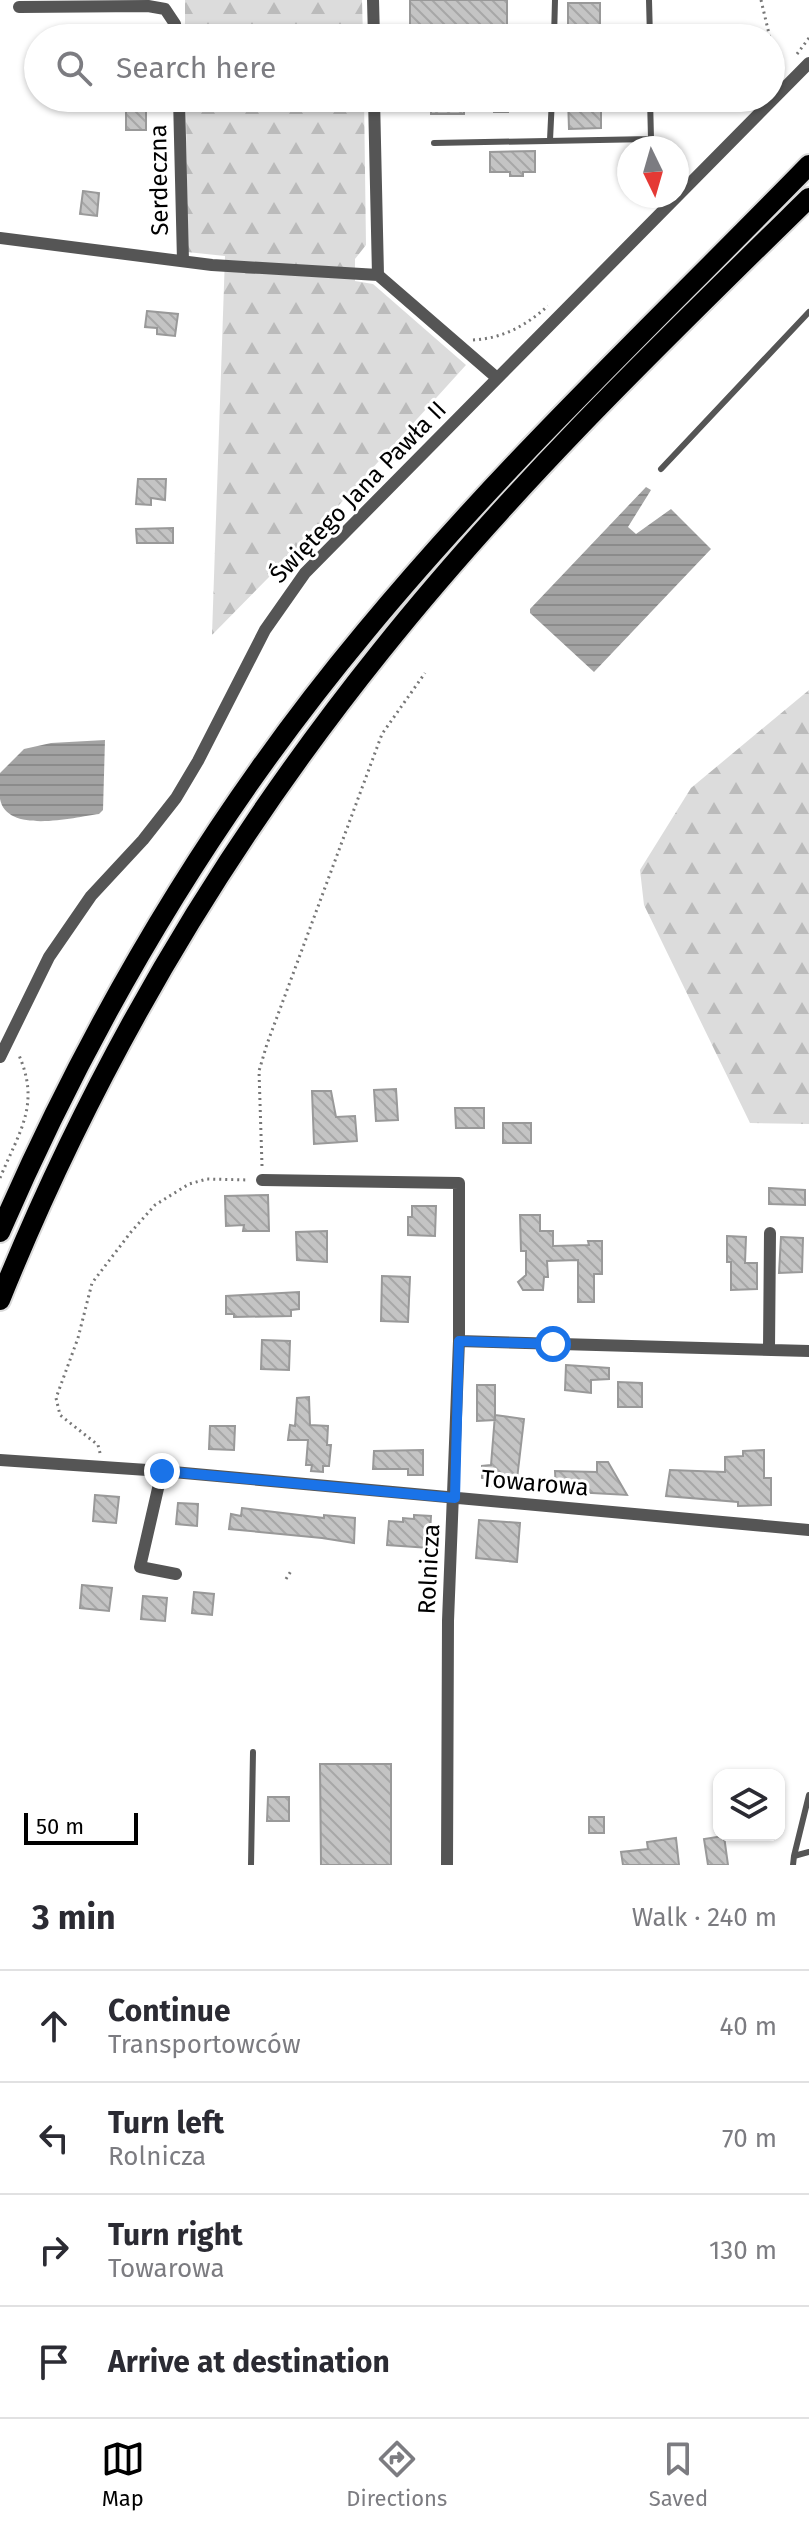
<!DOCTYPE html>
<html lang="en">
<head>
<meta charset="utf-8">
<style>
  :root { --surface:#fff; --page:#f2f2f3; --text:#2b2b33; --muted:#7c7c81; --line:#e1e1e2; --accent:#000 }
  body { margin:0; font-family:"Fira Sans",sans-serif; background:var(--page); color:var(--text) }
  .controls { position:absolute; right:24px; bottom:24px; display:grid; overflow:hidden; border-radius:16px; box-shadow:0 2px 6px #0004 }
  .controls button { width:72px; height:72px; display:grid; place-items:center; padding:0; border:0; border-bottom:2px solid var(--line); background:var(--surface); color:var(--text); font:40px sans-serif }
  .compass { position:absolute; left:617px; top:136px; width:72px; height:72px; border-radius:50%; background:var(--surface); box-shadow:0 2px 6px #0004; rotate:175deg }
  .scale { position:absolute; left:24px; bottom:20px; width:114px; box-sizing:border-box; padding-left:8px; border:4px solid #000; border-top:0; font-size:22px; line-height:28px; white-space:nowrap; color:#000; -webkit-text-stroke:6px #fff; paint-order:stroke }
  .stop { position:absolute; width:24px; height:24px; margin:-18px; border:6px solid #1a73e8; border-radius:50%; background:#fff }
  .stop.end { background:#1a73e8; border-color:#fff; box-shadow:0 2px 8px #0008 }
  .list { margin:0; padding:0; list-style:none }
  h2 { display:flex; justify-content:space-between; align-items:center; height:104px; margin:0; padding:0 32px; font-size:34px }
  h2 small { font-size:26px; font-weight:400; color:var(--muted) }
  .list li { display:grid; grid-template-columns:52px 1fr auto; gap:24px; align-items:center; box-sizing:border-box; height:112px; padding:0 32px; border-top:2px solid var(--line) }
  .list b { display:block; font-size:30px; white-space:nowrap }
  .list p { margin:0; font-size:26px; white-space:nowrap; color:var(--muted) }
  .list em { font-size:26px; font-style:normal; color:var(--muted) }
  .icon { flex:none; width:44px; height:44px; fill:none; stroke:currentColor; stroke-width:2; stroke-linecap:round; stroke-linejoin:round }
  .map { position:relative; flex:none; width:809px; height:1865px; overflow:hidden }
  .search { position:absolute; background:var(--surface); box-shadow:0 2px 6px #0004; left:24px; right:24px; top:24px; height:88px; display:flex; align-items:center; gap:20px; box-sizing:border-box; padding:0 28px; border-radius:44px; color:var(--muted); font-size:30px }
  .sheet { height:552px; background:var(--surface) }
  nav { display:flex; justify-content:space-around; align-items:center; box-sizing:border-box; height:112px; border-top:2px solid var(--line); background:var(--surface); font-size:22px; color:var(--muted) }
  nav a { display:grid; justify-items:center; gap:4px }
  nav .on { color:var(--accent) }
  .map>svg:first-child { display:block }
  .forest { fill:url(#forest-firs) }
  .water { fill:url(#water-rules) }
  .building { fill:url(#building-back-hatch); stroke:#999; stroke-width:2 }
  .lines { fill:none; stroke-linecap:round; stroke-linejoin:round }
  .primary-casing { stroke:#dbdbdb; stroke-width:24 }
  .path { stroke:#777; stroke-width:3; stroke-dasharray:2 4; stroke-linecap:butt }
  .lane { stroke:#555; stroke-width:6 }
  .street { stroke:#555; stroke-width:12 }
  .primary { stroke:#000; stroke-width:20 }
  .route { stroke:#1a73e8; stroke-width:10 }
  .labels { text-anchor:middle; stroke-width:6; stroke-linejoin:round; paint-order:stroke }
  .street-label { font-size:24px; fill:#000; stroke:#fff }
</style>
</head>
<body>
<div class="map">
<svg width="809" height="1865" viewBox="0 0 809 1865">
  <defs>
    <pattern id="forest-firs" width="22" height="20" patternUnits="userSpaceOnUse" patternTransform="scale(2)"><rect width="22" height="20" fill="#dcdcdc"/><path d="M5 1l3.5 6h-7zM16 11l3.5 6h-7z" fill="#bbb"/></pattern>
    <pattern id="water-rules" width="6" height="5" patternUnits="userSpaceOnUse" patternTransform="scale(2)"><rect width="6" height="5" fill="#a3a3a3"/><path d="M0 2.5h6" fill="none" stroke="#8b8b8b"/></pattern>
    <pattern id="building-back-hatch" width="6" height="6" patternUnits="userSpaceOnUse" patternTransform="scale(2)"><rect width="6" height="6" fill="#c4c4c4"/><path d="M-1 5l2 2M0 0l6 6M5-1l2 2" fill="none" stroke="#a7a7a7"/></pattern>
  </defs>
  <rect width="100%" height="100%" fill="#fff"/>
  <!-- forest -->
  <path class="forest" d="M185,0H362L363,38H185Z
    M186,98H364L366,245L355,259V281L373,284L466,365L330,515L212,635L225,256L187,252Z
    M809,690V1124L750,1123L644,905L640,870L691,788Z"/>
  <!-- water -->
  <path class="water" d="M646,487L651,490L628,527L636,534L671,509L711,549L594,672L530,613V609Z
    M105,740L103,810L99,814C75,817 7,835 0,799C0,791 0,781 0,773L24,749L51,743Z"/>
  <!-- building -->
  <path class="building" d="M410,0H507V38H410Z
    M568,3H600V38H568Z
    M431,98H464V114H431Z
    M494,98H508V112H494Z
    M568,98H601V128L569,129Z
    M146,101V130H126V102Z
    M535,151V172H523V176H510V172H490V152Z
    M83,191L99,193L97,216L80,214Z
    M147,311L178,314L175,336L157,334V328L145,327Z
    M138,479H166L165,500L151,498V505L136,504Z
    M173,528V543H137L136,529Z
    M396,1089L398,1120L376,1121L374,1090Z
    M312,1091H331L336,1117L355,1116L357,1141L314,1144Z
    M455,1108H484V1128H456Z
    M503,1123H531V1143H503Z
    M769,1188L805,1190V1205L769,1204Z
    M268,1195L269,1231H243L244,1225L226,1226L225,1196Z
    M412,1206H436L435,1236L408,1235V1217H412Z
    M520,1215H540V1231H553V1246L589,1245L588,1241H602V1274H594V1302H578V1260L547,1261L548,1277H544L543,1290H523L518,1282L526,1275V1251H521Z
    M327,1231V1262L297,1260L296,1232Z
    M727,1236L746,1237L745,1263H757V1289L731,1290V1262H727Z
    M781,1237L803,1238L802,1272L779,1273Z
    M382,1276L410,1277L408,1322L381,1321Z
    M299,1292V1309L291,1310V1316L234,1317V1314H226V1296Z
    M262,1340L290,1341L289,1370L261,1369Z
    M566,1365L609,1368V1379L591,1380V1393L565,1390Z
    M618,1382L642,1383V1407H618Z
    M477,1385H495V1420L477,1421Z
    M309,1397L310,1425L328,1426L327,1445H331L329,1466H323V1472L311,1471L312,1465H306L308,1440H288L290,1425L295,1426L297,1398Z
    M495,1415L524,1419L516,1488L489,1485V1479L482,1478V1466L491,1465Z
    M210,1426H235L234,1450L209,1449Z
    M423,1450V1475H408V1469H373L374,1451Z
    M764,1450V1478H771V1505L738,1506V1502L666,1496L670,1470L725,1472V1457L743,1456V1451Z
    M597,1462H608L627,1495L556,1491L555,1471L597,1472Z
    M95,1495L119,1497L116,1523L93,1521Z
    M178,1503L198,1504L197,1526L176,1524Z
    M242,1508L324,1518V1515L355,1518L354,1543L322,1538L229,1529L231,1514L241,1516Z
    M414,1515L431,1516L429,1548L387,1545L389,1521L403,1522V1518L414,1519Z
    M479,1520L520,1523L517,1562L476,1558Z
    M82,1585L112,1588L109,1611L80,1608Z
    M194,1592L214,1594L212,1615L192,1613Z
    M143,1596L167,1598L165,1621L141,1619Z
    M320,1764H391V1865H321Z
    M268,1797H289V1821H267Z
    M589,1817H604V1833H589Z
    M724,1836L728,1865H708L704,1839Z
    M676,1838L679,1865H623L621,1852L648,1849L647,1842Z"/>
  <g class="lines">
    <!-- primary casing -->
    <g class="primary-casing">
      <path id="primary" d="M0,1232C93,1018 215,812 365,632C502,466 659,319 809,165
        M0,1300C95,1065 223,848 381,651C510,489 661,343 809,198"/>
    </g>
    <!-- path -->
    <path class="path" d="M761,0L770,38
      M771,44L775,56L784,68
      M797,54L809,38
      M473,340C504,338 525,326 548,306
      M262,1166L259,1071L267,1044L382,734L425,673
      M0,1178C20,1130 41,1104 18,1053
      M100,1453L98,1445L60,1415L56,1398L78,1338L92,1283L131,1232L155,1205L189,1184L207,1179L249,1180
      M286,1579L291,1571"/>
    <!-- lane -->
    <path class="lane" d="M649,0L650,38
      M554,38L555,0
      M550,140L552,98
      M434,143L651,139L650,98
      M661,469L809,312
      M794,1856L809,1795
      M251,1865L253,1752
      M793,1865L794,1856L809,1852"/>
    <!-- street -->
    <path class="street" d="M373,0L374,38
      M19,7L148,6L165,9L175,24L178,38
      M179,98L183,261
      M374,98L378,275
      M0,238L212,265L378,275
      M378,275L497,378
      M0,1057L49,957L91,896L143,840L176,798L198,761L265,630L305,573L809,63
      M262,1180L459,1183V1341L448,1621L447,1865
      M459,1341L809,1351
      M769,1349L770,1233
      M0,1460L162,1471L809,1530
      M162,1471L140,1567L176,1574"/>
    <!-- primary -->
    <use href="#primary" class="primary"/>
  </g>
  <g class="lines">
    <!-- route -->
    <path class="route" d="M162,1471L455,1498L459,1341L553,1344"/>
  </g>
  <g class="labels">
    <!-- street labels -->
    <g class="street-label">
      <text transform="translate(159 180) rotate(-91)" y="8">Serdeczna</text>
      <text transform="translate(358 492) rotate(-46)" y="8">Świętego Jana Pawła II</text>
      <text transform="translate(535 1483) rotate(5)" y="8">Towarowa</text>
      <text transform="translate(429 1569) rotate(-87)" y="8">Rolnicza</text>
    </g>
  </g>
</svg>
<div class="controls">
<button><svg class="icon" aria-label="layers" viewBox="0 0 24 24"><path d="M12 4l9 5-9 5-9-5zM3 14l9 5 9-5"/></svg></button>
</div>
<svg class="compass" viewBox="-18 -18 36 36"><path d="M0-13l5 13h-10z" fill="#e53935"/><path d="M0 13l5-13h-10z" fill="#7c7c81"/></svg>
<div class="scale">50 m</div>
<div class="stop" style="left:553px;top:1344px"></div>
<div class="stop end" style="left:162px;top:1471px"></div>
<div class="search"><svg class="icon" aria-label="search" viewBox="0 0 24 24"><circle cx="10" cy="10" r="6"/><path d="M15 15l6 6"/></svg>Search here</div>
</div>
<section class="sheet">
<h2>3 min<small>Walk · 240 m</small></h2>
<ul class="list">
<li><svg class="icon" aria-label="ahead" viewBox="0 0 24 24"><path d="M12 20V5M6 11l6-6 6 6"/></svg><div><b>Continue</b><p>Transportowców</p></div><em>40 m</em></li>
<li><svg class="icon" aria-label="left" viewBox="0 0 24 24"><path d="M17 20v-9H6M10 6l-5 5 5 5"/></svg><div><b>Turn left</b><p>Rolnicza</p></div><em>70 m</em></li>
<li><svg class="icon" aria-label="right" viewBox="0 0 24 24"><path d="M7 20v-9h11M14 6l5 5-5 5"/></svg><div><b>Turn right</b><p>Towarowa</p></div><em>130 m</em></li>
<li><svg class="icon" aria-label="arrive" viewBox="0 0 24 24"><path d="M6 21V4h12l-3 4 3 4H6"/></svg><div><b>Arrive at destination</b></div></li>
</ul>
</section>
<nav>
<a class="on"><svg class="icon" aria-label="map" viewBox="0 0 24 24"><path d="M3 6l6-2 6 2 6-2v14l-6 2-6-2-6 2zM9 4v14M15 6v14"/></svg>Map</a>
<a><svg class="icon" aria-label="directions" viewBox="0 0 24 24"><path d="M12 3l9 9-9 9-9-9zM9 14v-3h6M13 9l2 2-2 2"/></svg>Directions</a>
<a><svg class="icon" aria-label="saved" viewBox="0 0 24 24"><path d="M7 4h10v16l-5-4-5 4z"/></svg>Saved</a>
</nav>
</body>
</html>
